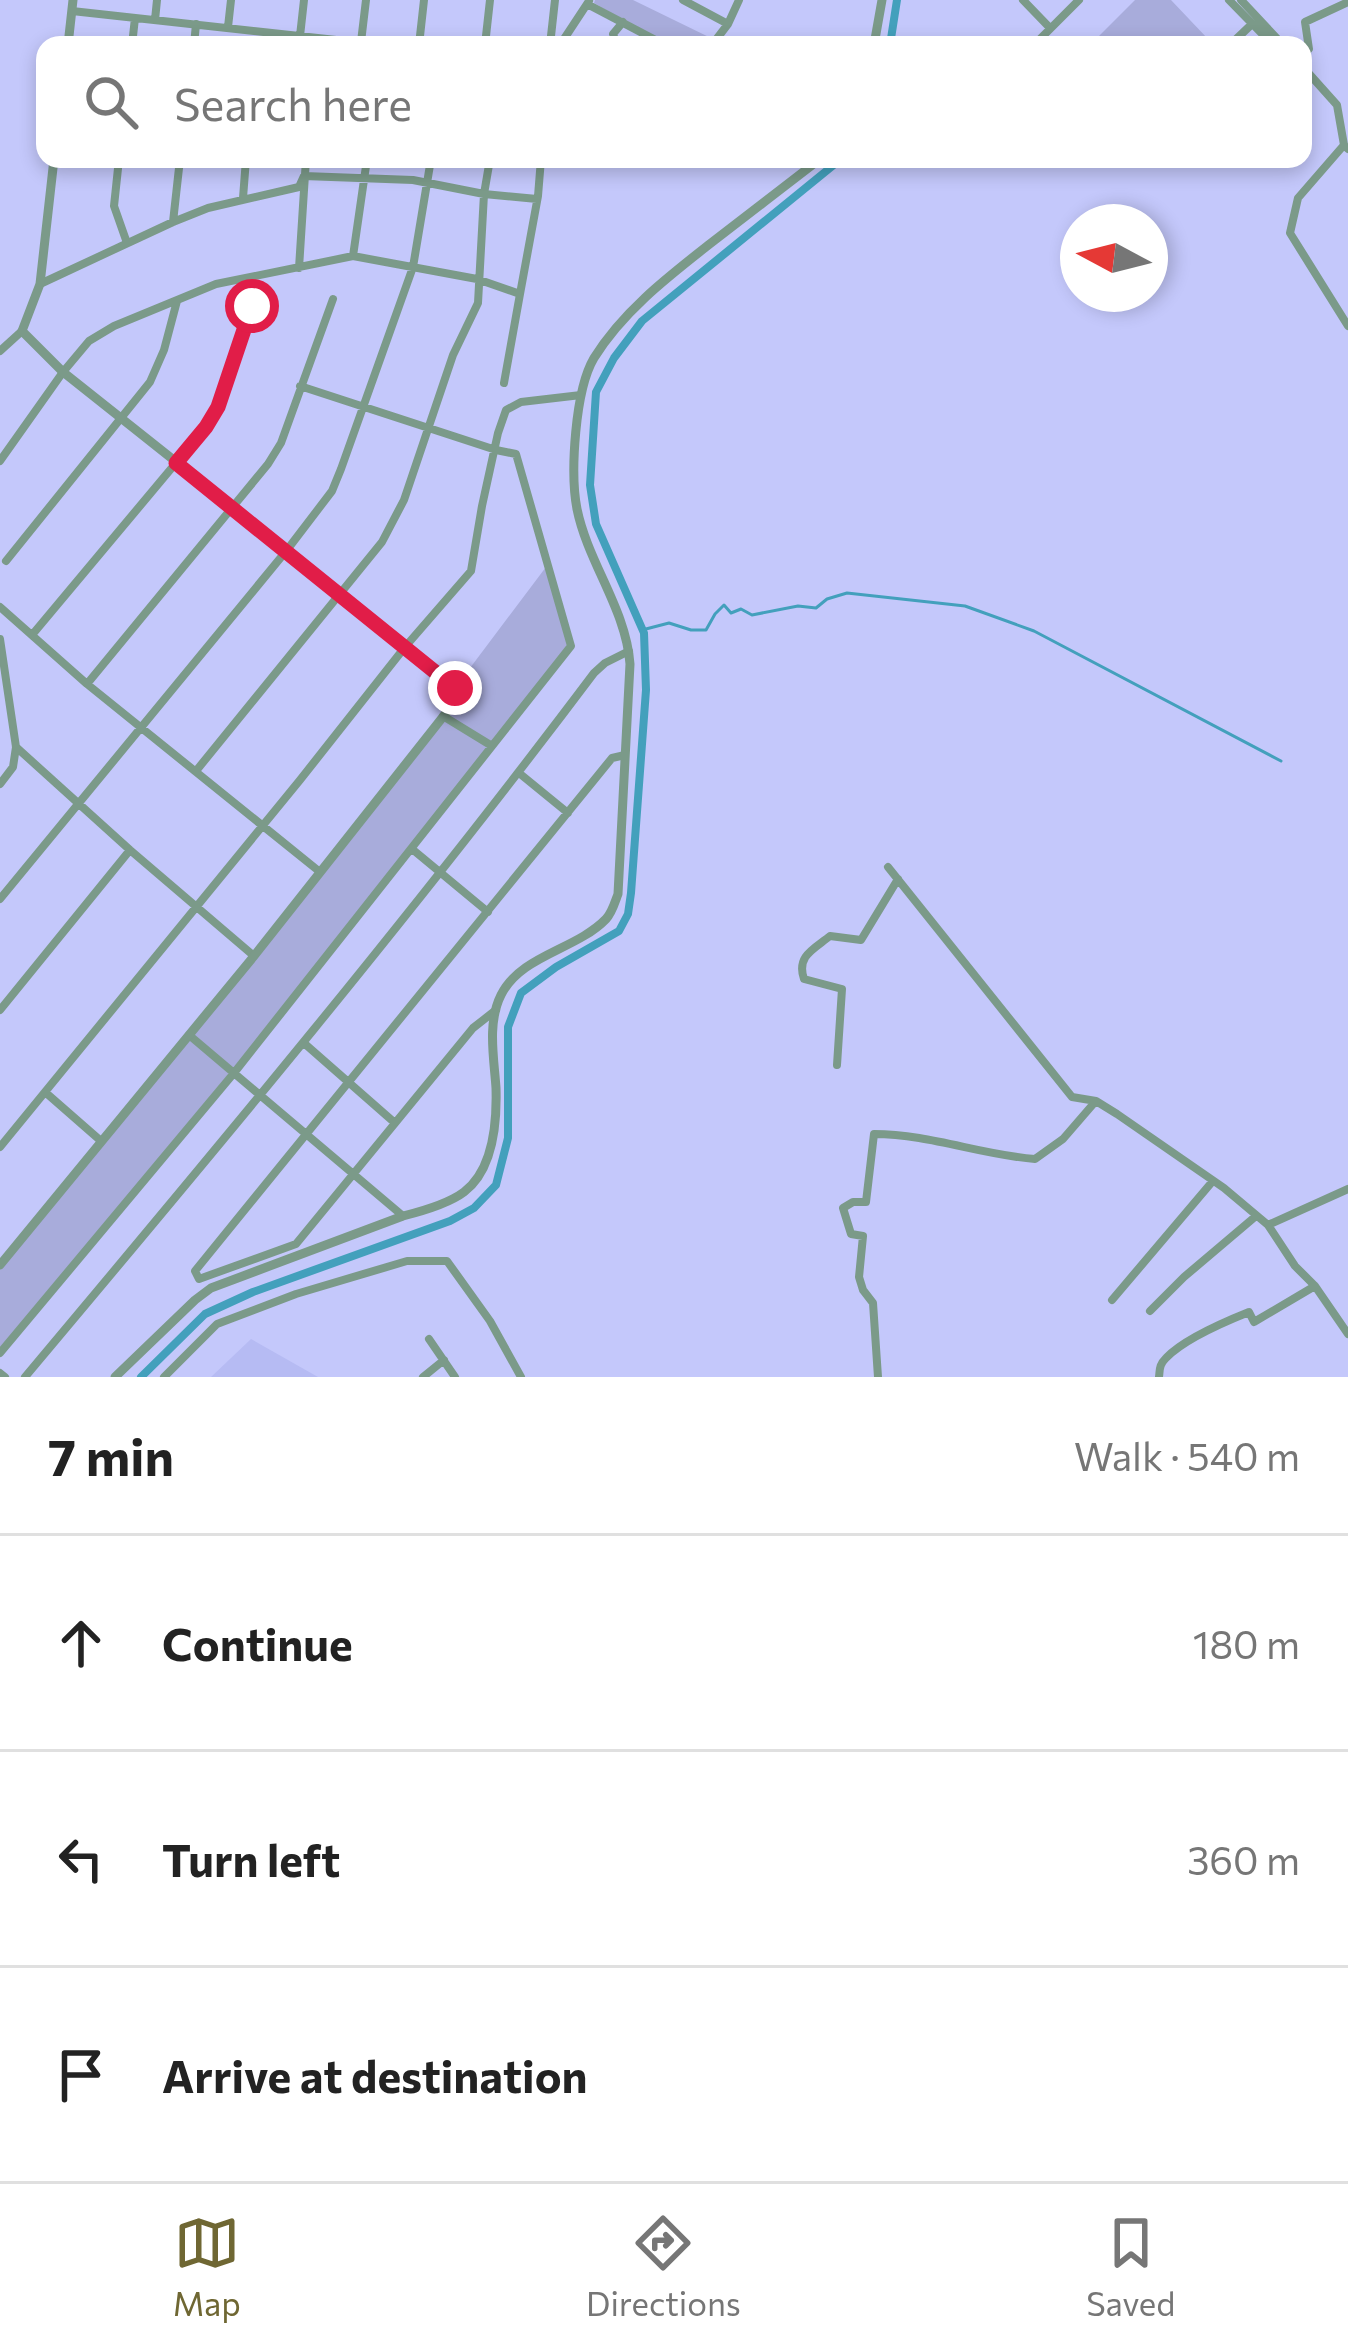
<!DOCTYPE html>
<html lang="en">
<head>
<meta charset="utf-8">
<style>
  :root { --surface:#fff; --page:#f6f6f6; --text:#222; --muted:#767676; --line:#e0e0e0; --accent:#6f6733 }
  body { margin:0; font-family:Commissioner,sans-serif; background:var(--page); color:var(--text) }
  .compass { position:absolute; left:1060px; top:204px; width:108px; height:108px; border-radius:50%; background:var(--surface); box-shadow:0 6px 18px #0003; rotate:277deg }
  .stop { position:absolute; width:36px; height:36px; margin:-27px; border:9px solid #e11d48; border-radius:50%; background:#fff }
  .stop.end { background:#e11d48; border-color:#fff; box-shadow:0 3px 12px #0008 }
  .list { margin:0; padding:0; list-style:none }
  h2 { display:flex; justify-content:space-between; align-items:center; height:156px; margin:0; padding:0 48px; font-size:51px }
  h2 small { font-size:39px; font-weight:400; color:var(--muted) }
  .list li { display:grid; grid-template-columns:78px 1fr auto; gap:36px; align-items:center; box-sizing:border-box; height:216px; padding:0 48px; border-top:3px solid var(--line) }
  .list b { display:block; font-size:45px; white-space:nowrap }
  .list em { font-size:39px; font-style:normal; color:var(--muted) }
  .icon { flex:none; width:66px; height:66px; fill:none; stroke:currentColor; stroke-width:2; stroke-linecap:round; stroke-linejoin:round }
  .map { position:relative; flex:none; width:1348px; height:1377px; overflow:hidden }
  .search { position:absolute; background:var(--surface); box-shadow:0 6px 18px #0003; left:36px; right:36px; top:36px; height:132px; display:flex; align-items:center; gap:30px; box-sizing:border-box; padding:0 42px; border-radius:24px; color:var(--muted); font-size:45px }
  .sheet { height:804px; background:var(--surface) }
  nav { display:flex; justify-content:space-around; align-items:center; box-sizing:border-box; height:168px; border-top:3px solid var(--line); background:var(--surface); font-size:33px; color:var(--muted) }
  nav a { display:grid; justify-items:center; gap:6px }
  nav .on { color:var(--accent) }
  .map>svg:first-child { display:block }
  .built { fill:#b6bbf3 }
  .green { fill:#a8acdb }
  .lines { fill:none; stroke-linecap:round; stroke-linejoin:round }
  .stream { stroke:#43a0bc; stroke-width:3 }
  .canal { stroke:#43a0bc; stroke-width:8 }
  .minor { stroke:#7b9a89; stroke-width:8 }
  .tertiary { stroke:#7b9a89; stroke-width:9 }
  .route { stroke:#e11d48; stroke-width:15 }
</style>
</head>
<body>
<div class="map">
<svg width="1348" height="1377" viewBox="0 0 1348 1377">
  <rect width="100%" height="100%" fill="#c4c8fb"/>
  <!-- built -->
  <path class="built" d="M251,1339L318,1377H211Z"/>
  <!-- green -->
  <path class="green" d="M595,0H633L713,39L708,45H667L594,3Z
    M1135,0H1171L1208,39L1202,45H1090Z
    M546,567L571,646L412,849L0,1354V1265L460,695L455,688Z"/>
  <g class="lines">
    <!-- stream -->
    <path class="stream" d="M642,630L669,623L691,630H706L715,614L724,605L731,613L741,609L752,615L798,606L816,608L827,599L847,593L965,606L1034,631L1281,761"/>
    <!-- canal -->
    <path class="canal" d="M890,45L897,0
      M141,1377L205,1314L253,1292L450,1221L474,1208L496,1185L508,1138V1027L521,993L556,967L619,931L628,914L631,893L646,690L644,633L596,524L590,485L596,392L614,358L642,321L841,159"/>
    <!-- minor -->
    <path class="minor" d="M683,0L728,24
      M1023,0L1050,28
      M1229,0L1273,45
      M1241,0L1283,45
      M587,4L665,45
      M72,11L382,45
      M155,20L157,0
      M228,27L231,0
      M300,36L304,0
      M361,42L366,0
      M132,45L135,18
      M194,45L196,24
      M419,45L424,0
      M485,45L490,0
      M550,45L555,0
      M560,45L589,1
      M617,45L613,34L623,22
      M712,45L728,24L739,0
      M1034,45L1079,0
      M1230,45L1252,24
      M1303,55L1309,49L1305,22L1348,2
      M1303,67L1337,105L1344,145L1348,149
      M1344,145L1298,198L1290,233L1348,326
      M119,159L114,206L127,243
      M243,198L246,159
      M173,222L180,159
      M353,256L367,159
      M299,268L306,159
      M40,284L173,222L208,208L299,187L304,176L413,180L484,194L537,199
      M520,294L538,196L541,159
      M0,351L22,331
      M0,461L63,372L89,341L114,326L216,284L353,256L477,279L520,294L504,383
      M6,561L150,382L164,350L177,301
      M0,607L87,684L320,872
      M32,635L206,427L218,408L252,306
      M0,639L16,747L13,767L0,784
      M87,684L268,464L281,443L333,299
      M443,716L492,746
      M16,747L130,850L254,956
      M196,771L382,542L404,500L453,355L478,303L484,194L490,159
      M519,773L568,813
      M412,849L488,912
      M888,867L1072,1097L1096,1101L1117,1114L1224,1188L1268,1225L1295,1266L1315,1286L1348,1334
      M0,899L287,550L332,491L341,469L413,267L431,159
      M0,1010L130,850
      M496,1010L473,1028L296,1244L199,1279L195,1271L612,758L625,755
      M189,1035L403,1216
      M305,1044L395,1123
      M837,1065L842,989L804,979C796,956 814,949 830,936L861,940L898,879
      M45,1092L101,1141
      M0,1147L300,780L405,647L471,571L482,506L498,433L506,410L521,402L581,395
      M1268,1225L1348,1189
      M1112,1300L1212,1182
      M1150,1311L1184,1277L1256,1216
      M429,1339L455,1377
      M0,1353L234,1073L571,646L516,454L496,450L300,386
      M0,1373L5,1377
      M25,1377C219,1146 412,915 594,673L605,663L629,651
      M164,1377L217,1324L296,1294L407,1261H447L490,1321L521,1377
      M423,1377L444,1360
      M878,1377L873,1303L863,1290L859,1277L863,1236L851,1234L843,1208L853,1202H866L874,1134C929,1134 981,1155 1035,1159L1063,1139L1095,1102
      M1159,1377C1160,1369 1159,1365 1166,1358C1184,1339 1224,1322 1249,1312L1254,1322L1315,1286"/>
    <!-- tertiary -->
    <path class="tertiary" d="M68,45L73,0
      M874,45L882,0
      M0,1265L254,956L461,694L287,550L63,372L22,331L40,284L54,159
      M115,1377L195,1300L211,1288L403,1216C423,1211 448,1204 464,1192C493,1170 497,1122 496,1088C494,1058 487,1023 501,995C521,955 576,950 606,919C612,913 615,902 618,894L630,664C626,609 588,563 577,509C570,473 575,390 594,358C623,311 669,276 711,243C747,215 784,187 820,159"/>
  </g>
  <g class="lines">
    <!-- route -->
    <path class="route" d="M252,306L218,407L206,427L176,463L455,688"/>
  </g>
</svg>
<svg class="compass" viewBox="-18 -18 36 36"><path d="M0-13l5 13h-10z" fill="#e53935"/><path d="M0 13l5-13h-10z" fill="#767676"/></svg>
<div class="stop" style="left:252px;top:306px"></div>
<div class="stop end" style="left:455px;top:688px"></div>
<div class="search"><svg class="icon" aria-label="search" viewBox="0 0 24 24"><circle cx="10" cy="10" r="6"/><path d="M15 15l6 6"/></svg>Search here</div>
</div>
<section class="sheet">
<h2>7 min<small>Walk · 540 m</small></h2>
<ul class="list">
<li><svg class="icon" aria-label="ahead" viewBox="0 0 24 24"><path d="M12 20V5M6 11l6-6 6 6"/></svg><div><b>Continue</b></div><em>180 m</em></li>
<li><svg class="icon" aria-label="left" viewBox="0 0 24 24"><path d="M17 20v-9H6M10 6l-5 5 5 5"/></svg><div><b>Turn left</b></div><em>360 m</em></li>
<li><svg class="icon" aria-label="arrive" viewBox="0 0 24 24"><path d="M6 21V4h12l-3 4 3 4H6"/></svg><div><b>Arrive at destination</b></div></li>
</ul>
</section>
<nav>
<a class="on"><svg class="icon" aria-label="map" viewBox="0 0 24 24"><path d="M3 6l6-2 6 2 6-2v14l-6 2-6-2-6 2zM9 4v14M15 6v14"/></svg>Map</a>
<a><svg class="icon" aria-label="directions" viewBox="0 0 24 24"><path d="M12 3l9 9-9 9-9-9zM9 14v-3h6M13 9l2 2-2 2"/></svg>Directions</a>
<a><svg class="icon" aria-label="saved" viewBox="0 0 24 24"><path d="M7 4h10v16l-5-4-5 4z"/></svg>Saved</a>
</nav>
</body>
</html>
